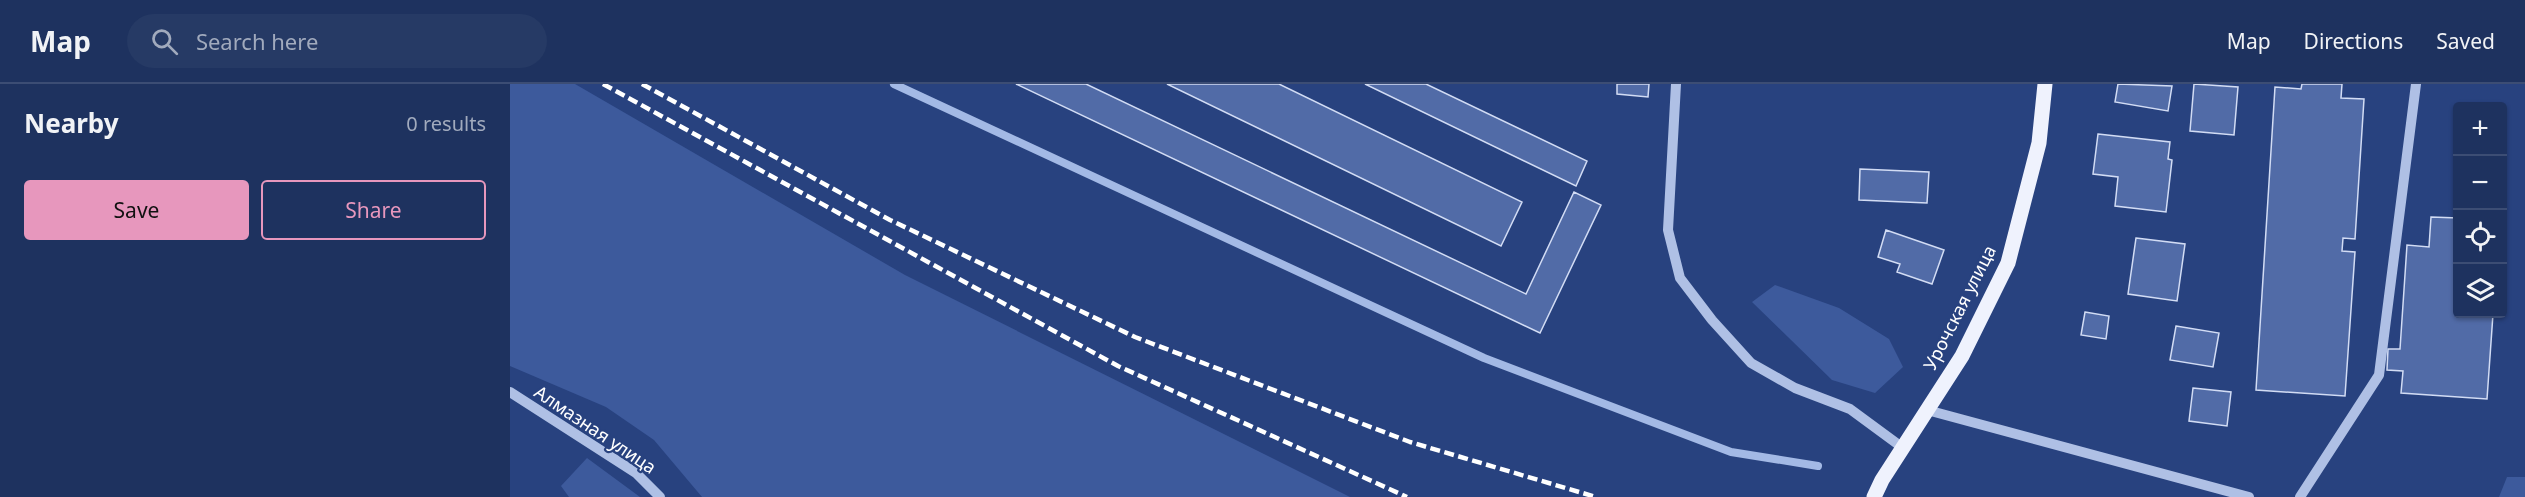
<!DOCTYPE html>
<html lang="en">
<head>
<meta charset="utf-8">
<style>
  :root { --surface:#1e325f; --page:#263a65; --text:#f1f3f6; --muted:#a1aabd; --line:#3c4d74; --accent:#e797bd }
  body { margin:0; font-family:"Noto Sans",sans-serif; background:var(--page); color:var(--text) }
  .controls { position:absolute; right:18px; top:18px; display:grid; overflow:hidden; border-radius:6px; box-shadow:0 2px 4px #0004 }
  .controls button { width:54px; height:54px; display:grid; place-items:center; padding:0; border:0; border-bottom:2px solid var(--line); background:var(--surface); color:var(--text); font:30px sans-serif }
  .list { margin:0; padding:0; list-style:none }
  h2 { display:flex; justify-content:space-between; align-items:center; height:78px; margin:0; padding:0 24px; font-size:26px }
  h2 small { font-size:20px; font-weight:400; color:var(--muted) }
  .actions { display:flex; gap:12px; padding:18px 24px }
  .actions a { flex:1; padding:14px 0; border:2px solid var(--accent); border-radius:6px; text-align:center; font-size:21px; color:var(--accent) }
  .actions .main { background:var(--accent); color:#111 }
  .icon { flex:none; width:33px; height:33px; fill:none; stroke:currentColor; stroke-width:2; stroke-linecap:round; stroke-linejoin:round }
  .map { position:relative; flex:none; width:2015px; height:413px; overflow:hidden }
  header { display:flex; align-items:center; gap:36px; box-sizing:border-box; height:84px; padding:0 30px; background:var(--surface); border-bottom:2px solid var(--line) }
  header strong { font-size:28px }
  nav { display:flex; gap:33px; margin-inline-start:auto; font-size:21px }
  .search { width:420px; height:54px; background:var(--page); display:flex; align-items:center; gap:15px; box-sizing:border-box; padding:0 21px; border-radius:33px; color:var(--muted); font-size:22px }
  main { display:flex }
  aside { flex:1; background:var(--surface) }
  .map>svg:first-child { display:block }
  .green { fill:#3d5a9c }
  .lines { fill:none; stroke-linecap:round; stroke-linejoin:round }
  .stream { stroke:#a3b9e5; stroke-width:8 }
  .building { fill:#516ba7; stroke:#d2dcf4; stroke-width:1.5 }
  .minor { stroke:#afc0e5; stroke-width:10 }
  .major { stroke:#eff2fd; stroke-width:15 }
  .rail { stroke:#fff; stroke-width:4.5; stroke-dasharray:10 4.5; stroke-linecap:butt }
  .labels { text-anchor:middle; stroke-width:4.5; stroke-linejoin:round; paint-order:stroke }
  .street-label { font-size:18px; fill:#fff; stroke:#28427f }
</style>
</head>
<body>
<header>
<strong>Map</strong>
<div class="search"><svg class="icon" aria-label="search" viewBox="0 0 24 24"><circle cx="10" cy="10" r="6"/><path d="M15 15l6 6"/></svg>Search here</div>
<nav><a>Map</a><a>Directions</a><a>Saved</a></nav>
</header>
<main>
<aside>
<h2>Nearby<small>0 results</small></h2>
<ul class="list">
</ul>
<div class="actions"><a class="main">Save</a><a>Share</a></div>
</aside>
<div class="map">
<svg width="2015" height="413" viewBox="0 0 2015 413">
  <rect width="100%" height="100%" fill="#28427f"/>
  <!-- green -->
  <path class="green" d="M0,0H65L395,191L840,413H192L144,356L96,323L0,282Z
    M1265,201L1329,224L1379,255L1393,283L1365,309L1322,296L1242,218Z
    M77,374L130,413H59L51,402Z
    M1997,393H2015V413H1989Z"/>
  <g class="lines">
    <!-- stream -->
    <path class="stream" d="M384,0L974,274L1221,368L1308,382"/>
  </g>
  <!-- building -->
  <path class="building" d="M506,0H576L1016,210L1064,108L1091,121L1030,249Z
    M657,0H769L1012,118L991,162Z
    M855,0H916L1077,77L1066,102Z
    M1107,0H1139L1138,13L1107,10Z
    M1608,0L1662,2L1658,27L1605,18Z
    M1684,0L1728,3L1724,51L1680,47Z
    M1792,0H1832L1831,14L1854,15L1845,155L1833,154L1832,167L1845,168L1835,312L1746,306L1765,3L1791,5Z
    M1588,50L1660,58L1658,75L1662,76L1656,128L1605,122L1608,93L1583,90Z
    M1350,85L1419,88L1417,119L1349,116Z
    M1921,133L1948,134V230H1983L1977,315L1891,309L1893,287L1877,286L1878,265H1890L1897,161L1919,163Z
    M1376,146L1434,166L1422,200L1387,188L1390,180L1368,173Z
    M1626,154L1675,160L1667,217L1618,210Z
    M1575,228L1599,232L1596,255L1571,251Z
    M1666,242L1709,249L1703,283L1660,276Z
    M1683,304L1721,308L1717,342L1679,337Z"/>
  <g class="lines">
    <!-- minor -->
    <path class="minor" d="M1166,0L1158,146L1170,194L1202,236L1241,279L1285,304L1340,325L1393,364
      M0,308L126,389L150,413
      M1417,326L1739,413
      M1790,413L1869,291L1906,0"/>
    <!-- major -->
    <path class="major" d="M1364,413L1372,396L1452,272L1498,179L1529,59L1535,0"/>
    <!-- rail -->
    <path class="rail" d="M93,0L608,282L897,413
      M132,0L380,136L625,253L900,358L1086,413"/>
  </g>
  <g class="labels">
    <!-- street labels -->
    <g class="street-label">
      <text transform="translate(1450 224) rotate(-63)" y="6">Урочская улица</text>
      <text transform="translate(85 346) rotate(34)" y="6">Алмазная улица</text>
    </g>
  </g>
</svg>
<div class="controls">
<button>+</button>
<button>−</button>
<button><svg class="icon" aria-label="locate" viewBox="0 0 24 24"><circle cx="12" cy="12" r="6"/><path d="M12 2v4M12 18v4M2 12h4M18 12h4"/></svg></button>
<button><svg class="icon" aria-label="layers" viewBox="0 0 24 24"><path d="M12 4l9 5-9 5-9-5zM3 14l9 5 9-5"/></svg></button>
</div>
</div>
</main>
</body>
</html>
